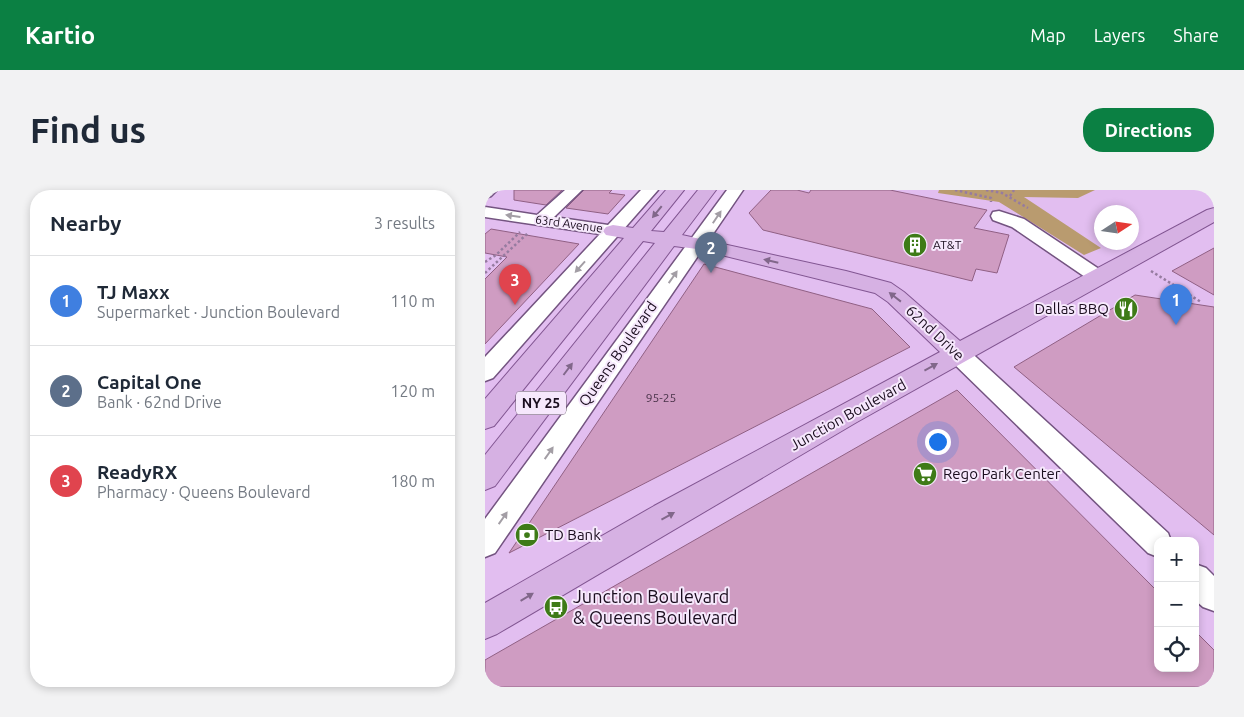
<!DOCTYPE html>
<html lang="en">
<head>
<meta charset="utf-8">
<style>
  :root { --surface:#fff; --page:#f2f2f3; --text:#1f2937; --muted:#747a83; --line:#e0e1e3; --accent:#0b8043 }
  body { margin:0; font-family:Ubuntu,sans-serif; background:var(--page); color:var(--text) }
  .controls { position:absolute; right:15px; bottom:15px; display:grid; overflow:hidden; border-radius:10px; box-shadow:0 2px 8px #0003 }
  .controls button { width:45px; height:45px; display:grid; place-items:center; padding:0; border:0; border-bottom:1px solid var(--line); background:var(--surface); color:var(--text); font:25px sans-serif }
  .compass { position:absolute; left:609px; top:15px; width:45px; height:45px; border-radius:50%; background:var(--surface); box-shadow:0 2px 8px #0003; rotate:78deg }
  .you { position:absolute; left:452px; top:251px; width:18px; height:18px; margin:-12px; border:4px solid #fff; border-radius:50%; background:#1a73e8; box-shadow:0 0 0 8px #1a73e833 }
  .badge { display:grid; place-items:center; width:32px; height:32px; border-radius:50%; background:var(--accent); color:#fff; font-size:16px; font-weight:700 }
  .pin { position:absolute; translate:-50% -41px; filter:drop-shadow(0 1px 2px #0008) }
  .pin::after { content:''; position:absolute; top:26px; width:18px; height:15px; background:inherit; clip-path:polygon(0 0,100% 0,50% 100%) }
  .list { margin:0; padding:0; list-style:none }
  h2 { display:flex; justify-content:space-between; align-items:center; height:65px; margin:0; padding:0 20px; font-size:21px }
  h2 small { font-size:16px; font-weight:400; color:var(--muted) }
  .list li { display:grid; grid-template-columns:32px 1fr auto; gap:15px; align-items:center; box-sizing:border-box; height:90px; padding:0 20px; border-top:1px solid var(--line) }
  .list b { display:block; font-size:19px; white-space:nowrap }
  .list p { margin:0; font-size:16px; white-space:nowrap; color:var(--muted) }
  .list em { font-size:16px; font-style:normal; color:var(--muted) }
  .icon { flex:none; width:28px; height:28px; fill:none; stroke:currentColor; stroke-width:2; stroke-linecap:round; stroke-linejoin:round }
  .map { position:relative; flex:none; width:729px; height:497px; overflow:hidden; border-radius:20px }
  header { display:flex; align-items:center; gap:30px; box-sizing:border-box; height:70px; padding:0 25px; background:var(--accent); color:#fff }
  header strong { font-size:24px }
  nav { display:flex; gap:28px; margin-inline-start:auto; font-size:18px }
  .intro { display:flex; align-items:center; justify-content:space-between; box-sizing:border-box; height:120px; padding:0 30px }
  h1 { margin:0; font-size:35px }
  .button { padding:12px 22px; border-radius:20px; background:var(--accent); color:#fff; font-size:18px; font-weight:700 }
  main { display:flex; gap:30px; padding:0 30px }
  aside { flex:1; background:var(--surface); border-radius:20px; box-shadow:0 2px 8px #0003 }
  .map>svg:first-child { display:block }
  .green { fill:#b99b6f }
  .building { fill:#cf9cc2; stroke:#906084 }
  .lines { fill:none; stroke-linecap:round; stroke-linejoin:round }
  .minor-casing { stroke:#745481; stroke-width:3 }
  .major-casing { stroke:#825692; stroke-width:2 }
  .path { stroke:#967ba0; stroke-width:2.5; stroke-dasharray:2.5 2.5; stroke-linecap:butt }
  .minor { fill:#fff; fill-rule:evenodd }
  .major { fill:#d6b1e3; fill-rule:evenodd }
  .oneway { fill:#81678a }
  .oneway2 { fill:#a39ea5 }
  .labels { text-anchor:middle; stroke-width:4; stroke-linejoin:round; paint-order:stroke }
  .far-street-label { font-size:12px; fill:#1a0d1e; stroke:#f6e8fc }
  .far-poi-label { font-size:12px; fill:#1a0d1e; stroke:#f6e8fc; text-anchor:start }
  .number-label { font-size:12px; fill:#473147 }
  .shield { fill:#f6e8fc; stroke:#5c4f61; stroke-width:1 }
  .shield-label { font-size:14px; font-weight:bold; fill:#1a0d1e }
  .poi-label { font-size:15px; fill:#1a0d1e; stroke:#f6e8fc; text-anchor:start }
  .street-label { font-size:15px; fill:#1a0d1e; stroke:#f6e8fc }
  .near-poi-label { font-size:18px; fill:#1a0d1e; stroke:#f6e8fc; text-anchor:start }
</style>
</head>
<body>
<header>
<strong>Kartio</strong>
<nav><a>Map</a><a>Layers</a><a>Share</a></nav>
</header>
<div class="intro"><h1>Find us</h1><a class="button">Directions</a></div>
<main>
<aside>
<h2>Nearby<small>3 results</small></h2>
<ul class="list">
<li><span class="badge" style="background:#3f7fe0">1</span><div><b>TJ Maxx</b><p>Supermarket · Junction Boulevard</p></div><em>110 m</em></li>
<li><span class="badge" style="background:#5c6f8a">2</span><div><b>Capital One</b><p>Bank · 62nd Drive</p></div><em>120 m</em></li>
<li><span class="badge" style="background:#e0444e">3</span><div><b>ReadyRX</b><p>Pharmacy · Queens Boulevard</p></div><em>180 m</em></li>
</ul>
</aside>
<div class="map">
<svg width="729" height="497" viewBox="0 0 729 497">
  <rect width="100%" height="100%" fill="#e2bef0"/>
  <!-- green -->
  <path class="green" d="M454,0H610L593,8L539,7L616,58L599,65L514,12L453,3Z"/>
  <!-- building -->
  <path class="building" d="M29,0H77L61,15L29,10Z
    M99,0H127L124,3L140,5L123,24L81,18Z
    M286,0H312L324,3L326,0H405L502,20L489,38L524,45L512,83L491,79L487,91L278,40L264,23Z
    M6,39L94,54L0,154V89L22,67L0,63V44Z
    M729,58V105L687,81Z
    M219,74L387,119L425,157L24,363Z
    M650,105L729,117V345L529,177Z
    M472,200L673,402V478H710V441L729,460V497H0V470Z"/>
  <g class="lines">
    <!-- minor casing -->
    <g class="minor-casing">
      <path id="minor" d="M0,0H12L6,6L0,8Z
        M80,0H97L69,27L123,35L156,0H173L8,188L0,191V167L115,44L0,27V17L52,25Z
        M242,0H258L10,363L0,367V329Z
        M514,21L539,29L620,83L623,87L620,91L613,93L606,91L527,37L508,30L506,26L508,22Z
        M472,155L480,157L683,343L686,351H673V367L663,363L464,169L461,163L464,157Z
        M710,374L721,378L729,386V421L718,417L710,410Z"/>
    </g>
    <!-- major casing -->
    <g class="major-casing">
      <path id="major" d="M181,0H199L166,41L179,42L213,0H231L197,45L361,81L406,93L419,102L475,151L722,20L729,18V32L372,232L12,444L0,449V413L169,316L455,162L403,112L390,103L212,59L189,56L10,296L0,300V265L170,53L158,51L9,236L0,239V209L139,48L121,45L118,41L121,37L128,35L148,38Z"/>
    </g>
    <!-- path -->
    <path class="path" d="M470,0L506,8V12
      M501,0L517,3L543,18
      M525,6L529,0
      M0,72L11,65L35,42
      M666,81L716,112
      M0,83L43,43"/>
    <!-- minor -->
    <use href="#minor" class="minor"/>
    <!-- major -->
    <use href="#major" class="major"/>
  </g>
  <!-- one-way arrows -->
  <defs><path id="oneway-solid" d="M-6-.8H1V-3.2L6.5 0L1 3.2V.8H-6Z" transform="scale(1.25)"/></defs>
  <g class="oneway">
    <use href="#oneway-solid" transform="translate(172 22) rotate(129)"/>
    <use href="#oneway-solid" transform="translate(286 71) rotate(-167)"/>
    <use href="#oneway-solid" transform="translate(410 107) rotate(-142)"/>
    <use href="#oneway-solid" transform="translate(446 177) rotate(-29)"/>
    <use href="#oneway-solid" transform="translate(83 179) rotate(-53)"/>
    <use href="#oneway-solid" transform="translate(183 326) rotate(-29)"/>
    <use href="#oneway-solid" transform="translate(42 407) rotate(-31)"/>
  </g>
  <g class="oneway2">
    <use href="#oneway-solid" transform="translate(28 26) rotate(-172)"/>
    <use href="#oneway-solid" transform="translate(232 27) rotate(-56)"/>
    <use href="#oneway-solid" transform="translate(95 77) rotate(132)"/>
    <use href="#oneway-solid" transform="translate(188 87) rotate(-55)"/>
    <use href="#oneway-solid" transform="translate(64 263) rotate(-55)"/>
    <use href="#oneway-solid" transform="translate(18 328) rotate(-55)"/>
  </g>
  <!-- icons -->
  <defs>
    <g id="building-disc" transform="scale(1.25)"><circle r="9.5" fill="#3e7b17" stroke="#f6e8fc"/><path d="M-4-6H4V6H1V3H-1V6H-4ZM-2.5-4.3h1.7v1.8h-1.7ZM.8-4.3h1.7v1.8H.8ZM-2.5-1h1.7V.8h-1.7ZM.8-1h1.7V.8H.8Z" fill="#fff"/></g>
    <g id="restaurant-disc" transform="scale(1.25)"><circle r="9.5" fill="#3e7b17" stroke="#f6e8fc"/><path d="M-5-6h1v4h1v-4h1v4h1v-4h1v5L-1.5 .5V6h-2V.5L-5-1ZM5-6V6H3V1.5H1.5Q1.5-4 5-6Z" fill="#fff"/></g>
    <g id="supermarket-disc" transform="scale(1.25)"><circle r="9.5" fill="#3e7b17" stroke="#f6e8fc"/><path d="M-6-5.5h2.5l.6 2H6L4.5 2H-2.5L-4.4-4H-6ZM-1.5 3.2a1.3 1.3 0 1 0 .1 0ZM3 3.2a1.3 1.3 0 1 0 .1 0Z" fill="#fff"/></g>
    <g id="bank-disc" transform="scale(1.25)"><circle r="9.5" fill="#3e7b17" stroke="#f6e8fc"/><path d="M-6-4H6V4H-6ZM0-2.3a2.3 2.3 0 1 0 0 4.6a2.3 2.3 0 1 0 0-4.6Z" fill="#fff"/></g>
    <g id="bus-disc" transform="scale(1.25)"><circle r="9.5" fill="#3e7b17" stroke="#f6e8fc"/><path d="M-5-6H5V4H4V6H2V4H-2V6H-4V4H-5ZM-3.5-4V0h7V-4ZM-3.5 1.2v1.5H-2V1.2ZM2 1.2v1.5H3.5V1.2Z" fill="#fff"/></g>
  </defs>
  <g fill-rule="evenodd">
    <use href="#building-disc" x="430" y="55"/>
    <use href="#restaurant-disc" x="641" y="119"/>
    <use href="#supermarket-disc" x="440" y="284"/>
    <use href="#bank-disc" x="42" y="345"/>
    <use href="#bus-disc" x="71" y="417"/>
  </g>
  <g class="labels">
    <!-- far-street labels -->
    <g class="far-street-label">
      <text transform="translate(84 34) rotate(8)" y="4">63rd Avenue</text>
    </g>
    <!-- far-poi labels -->
    <g class="far-poi-label">
      <text x="448" y="59">AT&amp;T</text>
    </g>
    <!-- number labels -->
    <g class="number-label">
      <text x="176" y="212">95-25</text>
    </g>
    <!-- shield labels -->
    <rect class="shield" x="31" y="201.5" width="50" height="23" rx="4"/>
    <g class="shield-label">
      <text x="56" y="218">NY 25</text>
    </g>
    <!-- poi labels -->
    <g class="poi-label">
      <text x="624" y="124" text-anchor="end">Dallas BBQ</text>
      <text x="458" y="289">Rego Park Center</text>
      <text x="60" y="350">TD Bank</text>
    </g>
    <!-- street labels -->
    <g class="street-label">
      <text transform="translate(450 143) rotate(43)" y="5">62nd Drive</text>
      <text transform="translate(133 164) rotate(-55)" y="5">Queens Boulevard</text>
      <text transform="translate(363 225) rotate(-29)" y="5">Junction Boulevard</text>
    </g>
    <!-- near-poi labels -->
    <g class="near-poi-label">
      <text x="88" y="413">Junction Boulevard<tspan x="88" dy="21">&amp; Queens Boulevard</tspan></text>
    </g>
  </g>
</svg>
<div class="controls">
<button>+</button>
<button>−</button>
<button><svg class="icon" aria-label="locate" viewBox="0 0 24 24"><circle cx="12" cy="12" r="6"/><path d="M12 2v4M12 18v4M2 12h4M18 12h4"/></svg></button>
</div>
<svg class="compass" viewBox="-18 -18 36 36"><path d="M0-13l5 13h-10z" fill="#e53935"/><path d="M0 13l5-13h-10z" fill="#747a83"/></svg>
<div class="you"></div>
<div class="pin badge" style="left:691px;top:135px;background:#3f7fe0">1</div>
<div class="pin badge" style="left:226px;top:83px;background:#5c6f8a">2</div>
<div class="pin badge" style="left:30px;top:115px;background:#e0444e">3</div>
</div>
</main>
</body>
</html>
